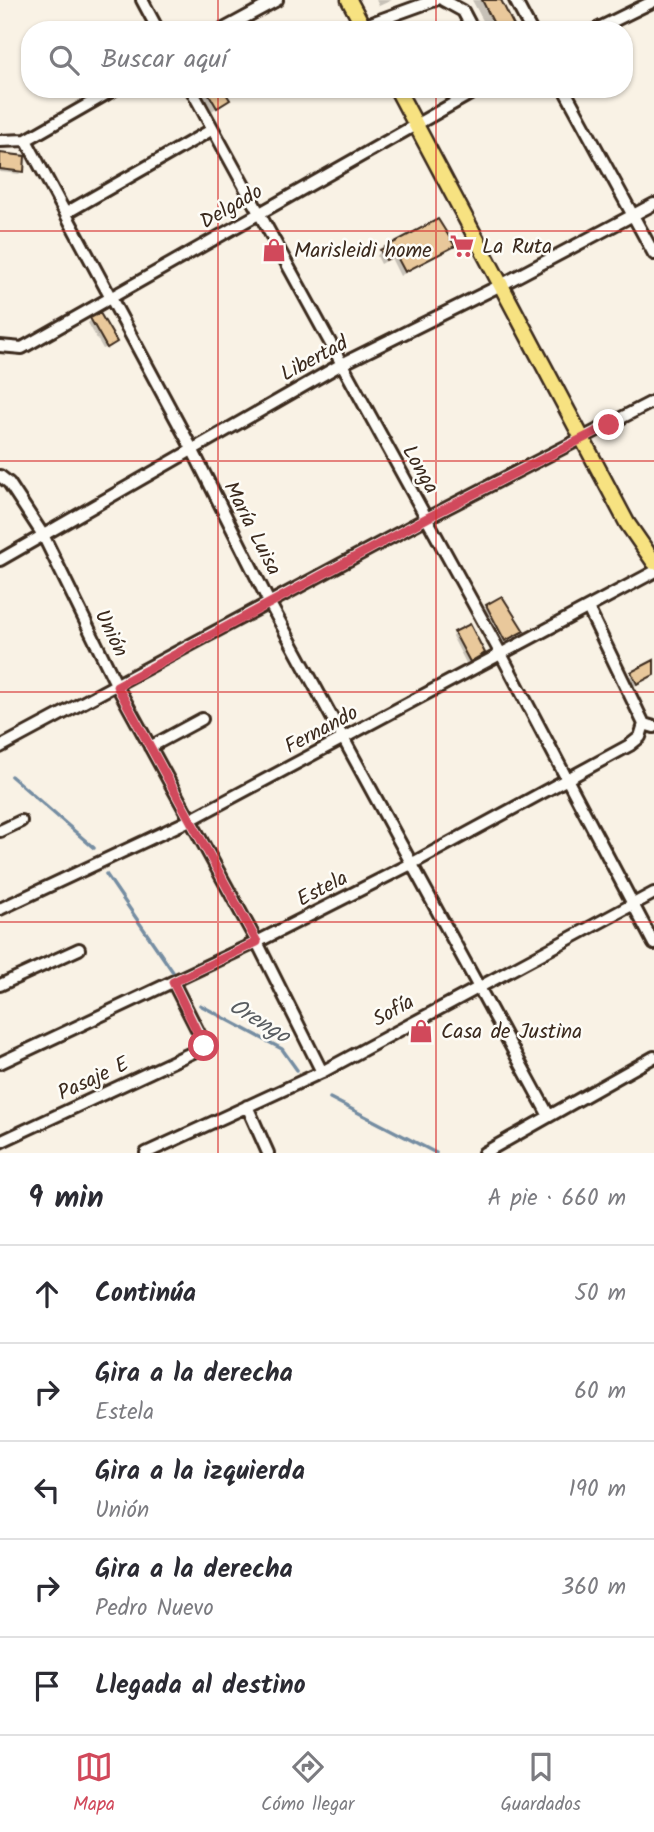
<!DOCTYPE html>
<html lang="es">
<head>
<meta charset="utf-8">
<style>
  :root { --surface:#fff; --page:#f2f2f3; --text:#2b2b33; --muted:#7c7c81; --line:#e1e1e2; --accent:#d1495b }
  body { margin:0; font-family:Kalam,sans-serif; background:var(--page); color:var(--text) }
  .stop { position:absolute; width:21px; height:21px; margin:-16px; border:5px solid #d1495b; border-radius:50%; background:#fff }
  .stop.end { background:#d1495b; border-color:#fff; box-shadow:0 2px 7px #0008 }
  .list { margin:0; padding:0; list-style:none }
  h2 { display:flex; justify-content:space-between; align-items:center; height:91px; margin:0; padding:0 28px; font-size:30px }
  h2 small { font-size:23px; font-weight:400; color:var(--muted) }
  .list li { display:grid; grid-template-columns:46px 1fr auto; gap:21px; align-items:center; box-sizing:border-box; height:98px; padding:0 28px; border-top:2px solid var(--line) }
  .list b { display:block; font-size:26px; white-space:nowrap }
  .list p { margin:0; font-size:23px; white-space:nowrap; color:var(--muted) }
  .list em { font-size:23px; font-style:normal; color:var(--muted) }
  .icon { flex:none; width:38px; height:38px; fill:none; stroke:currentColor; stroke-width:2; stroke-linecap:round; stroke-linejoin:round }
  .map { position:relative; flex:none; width:654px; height:1153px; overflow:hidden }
  .search { position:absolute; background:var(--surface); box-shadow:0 2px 5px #0004; left:21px; right:21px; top:21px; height:77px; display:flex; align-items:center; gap:18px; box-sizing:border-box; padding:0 24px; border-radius:28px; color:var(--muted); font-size:26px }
  .sheet { height:581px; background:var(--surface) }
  nav { display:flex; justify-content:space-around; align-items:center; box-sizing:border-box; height:98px; border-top:2px solid var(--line); background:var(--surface); font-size:19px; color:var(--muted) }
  nav a { display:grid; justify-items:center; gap:4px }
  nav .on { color:var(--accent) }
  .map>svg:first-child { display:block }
  .shadow { fill:#0003 }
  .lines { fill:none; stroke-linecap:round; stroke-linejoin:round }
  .stream { stroke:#758da2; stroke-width:3.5 }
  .building { fill:#e9c89b; stroke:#3b2a1e; stroke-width:2 }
  .minor-casing { stroke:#3b2a1e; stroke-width:16 }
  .major-casing { stroke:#3b2a1e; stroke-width:19 }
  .minor { stroke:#fdfcf7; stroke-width:10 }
  .major { stroke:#f7e281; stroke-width:14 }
  .route { stroke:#d1495b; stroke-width:9 }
  .grid { fill:none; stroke:#d62828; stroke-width:2; stroke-opacity:0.55 }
  .labels { text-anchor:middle; stroke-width:5; stroke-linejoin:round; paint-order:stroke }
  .street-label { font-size:21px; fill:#3b2a1e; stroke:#fdfcf7 }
  .poi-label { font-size:21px; fill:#3b2a1e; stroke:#fdfcf7; text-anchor:start }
  .water-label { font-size:23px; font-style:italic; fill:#585c60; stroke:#fdfcf7 }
</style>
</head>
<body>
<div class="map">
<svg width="654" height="1153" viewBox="0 0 654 1153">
  <rect width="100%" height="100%" fill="#f9f2e5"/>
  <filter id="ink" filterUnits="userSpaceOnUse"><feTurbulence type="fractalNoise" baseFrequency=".0143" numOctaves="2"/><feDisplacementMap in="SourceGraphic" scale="14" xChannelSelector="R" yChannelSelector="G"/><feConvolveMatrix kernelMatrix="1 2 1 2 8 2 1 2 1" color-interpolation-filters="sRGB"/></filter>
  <g filter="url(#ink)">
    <!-- shadow -->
    <path class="shadow" d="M376,0H392L379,6Z
      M472,0H499L514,30H488Z
      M404,21L409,30H383L384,28Z
      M199,89H221L228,100L212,111Z
      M0,155L22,171L19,174L0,172Z
      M452,246L400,276L391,258L381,264L377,256L381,251Z
      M91,320L112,345L103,349L88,323Z
      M487,606L519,633L502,643L485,609Z
      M455,633L480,656L466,663L452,636Z
      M654,662V676L632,687L628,678Z"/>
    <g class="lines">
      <!-- stream -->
      <path class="stream" d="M11,776L94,848
        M106,874L173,972
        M200,1005L282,1049L297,1070
        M330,1098L436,1153"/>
    </g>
    <!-- building -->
    <path class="building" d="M482,0H501L516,30H497Z
      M206,89H223L230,100L217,108Z
      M0,153L25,156L24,172L0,169Z
      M438,219L455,246L405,272L396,255L386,260L380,250Z
      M100,313L117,342L107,348L90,318Z
      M502,596L524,631L505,641L486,605Z
      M470,624L485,653L470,662L454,632Z
      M654,660V675L637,684L631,672Z"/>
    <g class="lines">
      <!-- minor casing -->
      <g class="minor-casing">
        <path id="minor" d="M142,0L158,30
          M443,0L463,11L473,30
          M515,0L531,30
          M363,26L435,0
          M222,30L277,0
          M595,30L654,1
          M191,89L501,654L654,944
          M564,89L654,254
          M26,140L191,447L269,602L549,1116
          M0,141L26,140L115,89
          M66,213L213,129
          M0,346L22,348L479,89
          M0,476L9,483L43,535L117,686L257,942L322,1072
          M0,560L340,365L501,285L654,204
          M588,608L644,724L654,727
          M0,747L427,518L654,401
          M150,747L202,719
          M0,831L21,821
          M0,909L190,820L654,572
          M0,985L79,949
          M0,1063L257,942L411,864L630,745L640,737L644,724
          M247,1106L268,1153
          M0,1142L202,1048L204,1043L173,982
          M146,1153L322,1072L654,893
          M484,1153L654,1057"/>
      </g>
      <!-- major casing -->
      <g class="major-casing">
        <path id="major" d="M349,0L365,30
          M397,89L627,523L654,562"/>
      </g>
      <!-- minor -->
      <use href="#minor" class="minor"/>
      <!-- major -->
      <use href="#major" class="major"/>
    </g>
  </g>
  <g class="lines" filter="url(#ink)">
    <!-- route -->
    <path class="route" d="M204,1046L173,982L257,942L117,686L427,518L609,425"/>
  </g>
  <!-- grid -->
  <path class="grid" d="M218,0V30M436,0V30M218,89V1153M436,89V1153M0,231H654M0,461H654M0,692H654M0,922H654"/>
  <!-- icons -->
  <defs>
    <g id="supermarket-bare" transform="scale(1.89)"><path d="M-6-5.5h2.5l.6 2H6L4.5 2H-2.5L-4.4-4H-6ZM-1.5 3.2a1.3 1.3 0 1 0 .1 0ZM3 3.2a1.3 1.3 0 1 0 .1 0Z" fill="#d1495b" stroke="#fdfcf7" stroke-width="2.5" paint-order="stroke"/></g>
    <g id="shop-bare" transform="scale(1.89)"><path d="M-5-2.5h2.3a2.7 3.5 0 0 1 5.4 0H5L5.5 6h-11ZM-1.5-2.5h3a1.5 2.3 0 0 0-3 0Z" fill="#d1495b" stroke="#fdfcf7" stroke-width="2.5" paint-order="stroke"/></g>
  </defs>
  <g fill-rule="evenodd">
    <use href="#supermarket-bare" x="462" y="246"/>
    <use href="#shop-bare" x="274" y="250"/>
    <use href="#shop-bare" x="421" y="1031"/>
  </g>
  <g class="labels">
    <!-- street labels -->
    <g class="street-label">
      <text transform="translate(231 206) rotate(-30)" y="7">Delgado</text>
      <text transform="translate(314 358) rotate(-28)" y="7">Libertad</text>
      <text transform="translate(421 469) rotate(60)" y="7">Longa</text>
      <text transform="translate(253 528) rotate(63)" y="7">María Luisa</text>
      <text transform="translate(112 633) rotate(64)" y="7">Unión</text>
      <text transform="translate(321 729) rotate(-28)" y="7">Fernando</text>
      <text transform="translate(322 888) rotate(-27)" y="7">Estela</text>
      <text transform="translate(393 1010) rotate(-29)" y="7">Sofía</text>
      <text transform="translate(93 1078) rotate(-25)" y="7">Pasaje E</text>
    </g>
    <!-- poi labels -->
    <g class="poi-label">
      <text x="482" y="253">La Ruta</text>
      <text x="294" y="257">Marisleidi home</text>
      <text x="441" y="1038">Casa de Justina</text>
    </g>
    <!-- water labels -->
    <g class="water-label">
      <text transform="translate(260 1020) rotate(31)" y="8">Orengo</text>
    </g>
  </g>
</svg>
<div class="stop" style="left:204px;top:1046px"></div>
<div class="stop end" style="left:609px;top:425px"></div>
<div class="search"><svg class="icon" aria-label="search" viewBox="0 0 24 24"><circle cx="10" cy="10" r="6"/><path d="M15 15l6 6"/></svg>Buscar aquí</div>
</div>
<section class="sheet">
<h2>9 min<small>A pie · 660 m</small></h2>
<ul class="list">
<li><svg class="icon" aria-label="ahead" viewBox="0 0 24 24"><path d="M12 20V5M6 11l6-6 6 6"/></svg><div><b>Continúa</b></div><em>50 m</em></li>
<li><svg class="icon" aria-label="right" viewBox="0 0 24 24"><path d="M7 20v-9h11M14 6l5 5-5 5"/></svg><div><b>Gira a la derecha</b><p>Estela</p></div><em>60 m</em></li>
<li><svg class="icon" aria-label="left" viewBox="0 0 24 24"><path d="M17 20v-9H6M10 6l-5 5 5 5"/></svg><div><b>Gira a la izquierda</b><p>Unión</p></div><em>190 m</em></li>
<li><svg class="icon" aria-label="right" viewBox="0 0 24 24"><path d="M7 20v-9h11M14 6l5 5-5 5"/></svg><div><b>Gira a la derecha</b><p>Pedro Nuevo</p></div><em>360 m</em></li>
<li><svg class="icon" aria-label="arrive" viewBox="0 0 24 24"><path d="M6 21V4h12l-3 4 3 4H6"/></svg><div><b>Llegada al destino</b></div></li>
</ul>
</section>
<nav>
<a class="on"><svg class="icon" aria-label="map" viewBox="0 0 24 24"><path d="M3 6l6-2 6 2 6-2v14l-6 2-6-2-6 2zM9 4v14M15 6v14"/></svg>Mapa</a>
<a><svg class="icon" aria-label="directions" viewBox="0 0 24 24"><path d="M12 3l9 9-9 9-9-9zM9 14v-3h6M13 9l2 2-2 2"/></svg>Cómo llegar</a>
<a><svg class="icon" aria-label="saved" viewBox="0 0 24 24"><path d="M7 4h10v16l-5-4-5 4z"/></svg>Guardados</a>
</nav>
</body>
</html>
